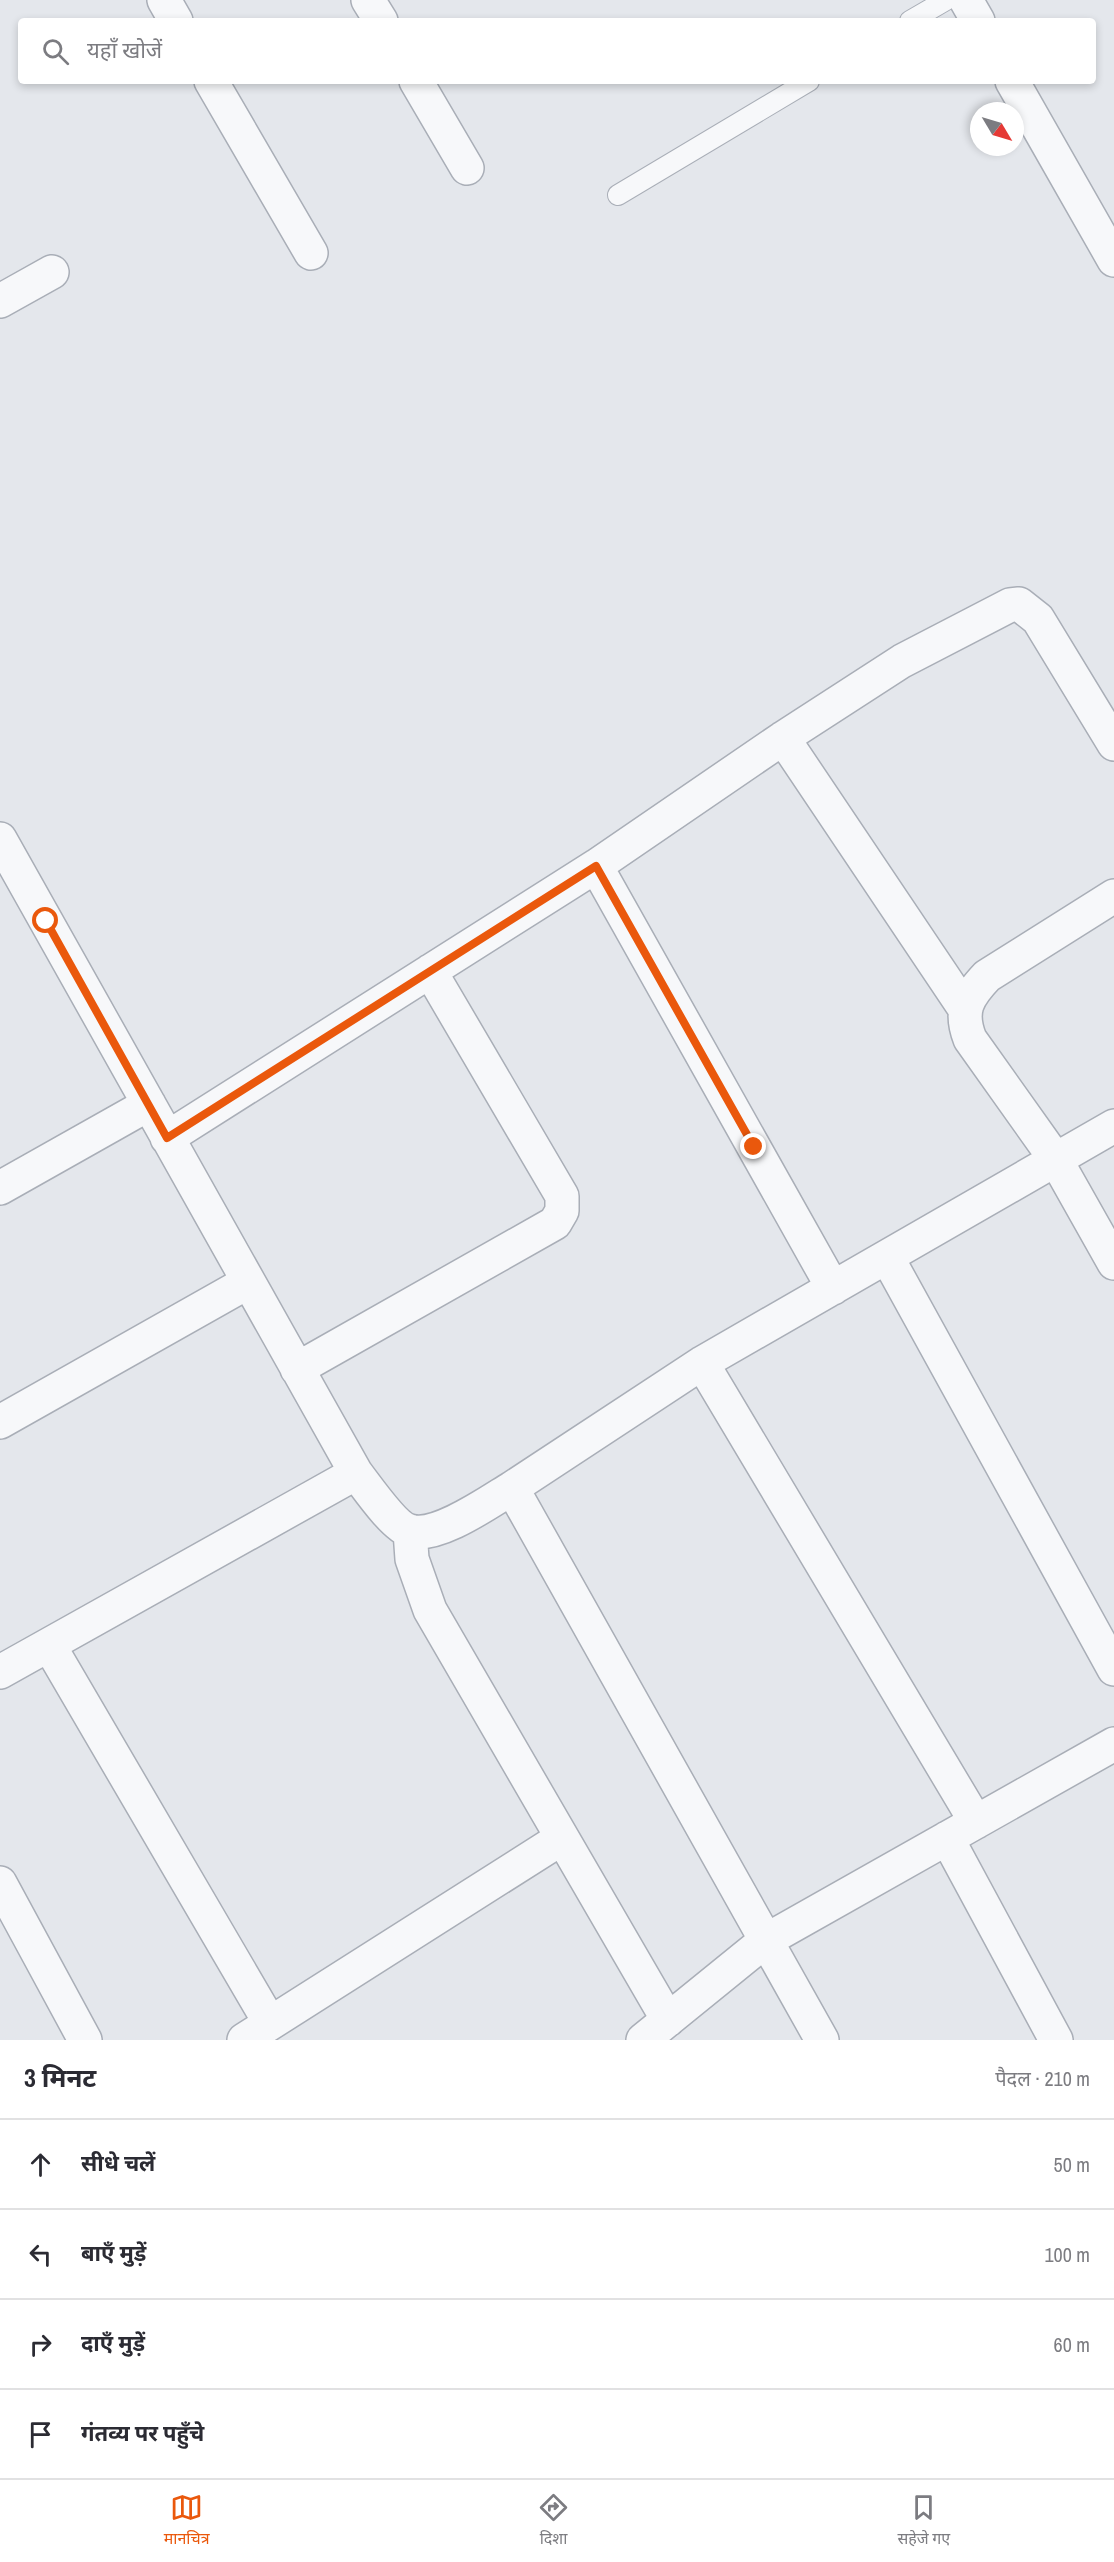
<!DOCTYPE html>
<html lang="hi">
<head>
<meta charset="utf-8">
<style>
  :root { --surface:#fff; --page:#f2f2f3; --text:#2b2b33; --muted:#7c7c81; --line:#e1e1e2; --accent:#ea580c }
  body { margin:0; font-family:"Archivo Narrow","Noto Sans Devanagari",sans-serif; background:var(--page); color:var(--text) }
  .compass { position:absolute; left:970px; top:102px; width:54px; height:54px; border-radius:50%; background:var(--surface); box-shadow:0 3px 9px #0003; rotate:128deg }
  .stop { position:absolute; width:18px; height:18px; margin:-14px; border:4px solid #ea580c; border-radius:50%; background:#fff }
  .stop.end { background:#ea580c; border-color:#fff; box-shadow:0 2px 6px #0008 }
  .list { margin:0; padding:0; list-style:none }
  h2 { display:flex; justify-content:space-between; align-items:center; height:78px; margin:0; padding:0 24px; font-size:26px }
  h2 small { font-size:20px; font-weight:400; color:var(--muted) }
  .list li { display:grid; grid-template-columns:39px 1fr auto; gap:18px; align-items:center; box-sizing:border-box; height:90px; padding:0 24px; border-top:2px solid var(--line) }
  .list b { display:block; font-size:22px; white-space:nowrap }
  .list em { font-size:20px; font-style:normal; color:var(--muted) }
  .icon { flex:none; width:33px; height:33px; fill:none; stroke:currentColor; stroke-width:2; stroke-linecap:round; stroke-linejoin:round }
  .map { position:relative; flex:none; width:1114px; height:2040px; overflow:hidden }
  .search { position:absolute; background:var(--surface); box-shadow:0 3px 9px #0003; left:18px; right:18px; top:18px; height:66px; display:flex; align-items:center; gap:15px; box-sizing:border-box; padding:0 21px; border-radius:6px; color:var(--muted); font-size:22px }
  .sheet { height:438px; background:var(--surface) }
  nav { display:flex; justify-content:space-around; align-items:center; box-sizing:border-box; height:84px; border-top:2px solid var(--line); background:var(--surface); font-size:16px; color:var(--muted) }
  nav a { display:grid; justify-items:center; gap:3px }
  nav .on { color:var(--accent) }
  .map>svg:first-child { display:block }
  .lines { fill:none; stroke-linecap:round; stroke-linejoin:round }
  .lane-casing { stroke:#a9aeb7; stroke-width:22 }
  .street-casing { stroke:#a9aeb7; stroke-width:36 }
  .lane { stroke:#f7f8fa; stroke-width:20 }
  .street { stroke:#f7f8fa; stroke-width:33 }
  .route { stroke:#ea580c; stroke-width:8 }
</style>
</head>
<body>
<div class="map">
<svg width="1114" height="2040" viewBox="0 0 1114 2040">
  <rect width="100%" height="100%" fill="#e4e7ec"/>
  <g class="lines">
    <!-- lane casing -->
    <g class="lane-casing">
      <path id="lane" d="M910,21L946,0
        M618,195L809,81"/>
    </g>
    <!-- street casing -->
    <g class="street-casing">
      <path id="street" d="M164,0L176,21
        M368,0L381,21
        M966,0L978,21
        M211,81L311,253
        M416,81L467,168
        M1012,81L1114,260
        M0,301L52,272
        M783,738L965,1009
        M0,839L356,1473C367,1487 394,1527 410,1531C437,1539 489,1502 512,1488L822,2040
        M596,866L833,1288
        M1114,896L987,976C967,997 959,1011 970,1039L1056,1160L1114,1263
        M167,1138L596,866L783,738L902,661L1010,605L1019,604L1038,619L1114,744
        M0,1188L149,1104
        M887,1257L1114,1669
        M702,1363L976,1822
        M297,1369L555,1223L562,1211V1196L430,971
        M0,1422L248,1282
        M512,1488L702,1363L1114,1126
        M410,1531L412,1559L430,1610L668,2020
        M49,1645L270,2023
        M0,1672L356,1473
        M947,1838L1056,2040
        M0,1883L85,2040
        M244,2040L562,1838
        M643,2040L765,1941L1114,1744"/>
    </g>
    <!-- lane -->
    <use href="#lane" class="lane"/>
    <!-- street -->
    <use href="#street" class="street"/>
  </g>
  <g class="lines">
    <!-- route -->
    <path class="route" d="M46,921L167,1138L596,866L754,1147"/>
  </g>
</svg>
<svg class="compass" viewBox="-18 -18 36 36"><path d="M0-13l5 13h-10z" fill="#e53935"/><path d="M0 13l5-13h-10z" fill="#7c7c81"/></svg>
<div class="stop" style="left:46px;top:921px"></div>
<div class="stop end" style="left:754px;top:1147px"></div>
<div class="search"><svg class="icon" aria-label="search" viewBox="0 0 24 24"><circle cx="10" cy="10" r="6"/><path d="M15 15l6 6"/></svg>यहाँ खोजें</div>
</div>
<section class="sheet">
<h2>3 मिनट<small>पैदल · 210 m</small></h2>
<ul class="list">
<li><svg class="icon" aria-label="ahead" viewBox="0 0 24 24"><path d="M12 20V5M6 11l6-6 6 6"/></svg><div><b>सीधे चलें</b></div><em>50 m</em></li>
<li><svg class="icon" aria-label="left" viewBox="0 0 24 24"><path d="M17 20v-9H6M10 6l-5 5 5 5"/></svg><div><b>बाएँ मुड़ें</b></div><em>100 m</em></li>
<li><svg class="icon" aria-label="right" viewBox="0 0 24 24"><path d="M7 20v-9h11M14 6l5 5-5 5"/></svg><div><b>दाएँ मुड़ें</b></div><em>60 m</em></li>
<li><svg class="icon" aria-label="arrive" viewBox="0 0 24 24"><path d="M6 21V4h12l-3 4 3 4H6"/></svg><div><b>गंतव्य पर पहुँचे</b></div></li>
</ul>
</section>
<nav>
<a class="on"><svg class="icon" aria-label="map" viewBox="0 0 24 24"><path d="M3 6l6-2 6 2 6-2v14l-6 2-6-2-6 2zM9 4v14M15 6v14"/></svg>मानचित्र</a>
<a><svg class="icon" aria-label="directions" viewBox="0 0 24 24"><path d="M12 3l9 9-9 9-9-9zM9 14v-3h6M13 9l2 2-2 2"/></svg>दिशा</a>
<a><svg class="icon" aria-label="saved" viewBox="0 0 24 24"><path d="M7 4h10v16l-5-4-5 4z"/></svg>सहेजे गए</a>
</nav>
</body>
</html>
